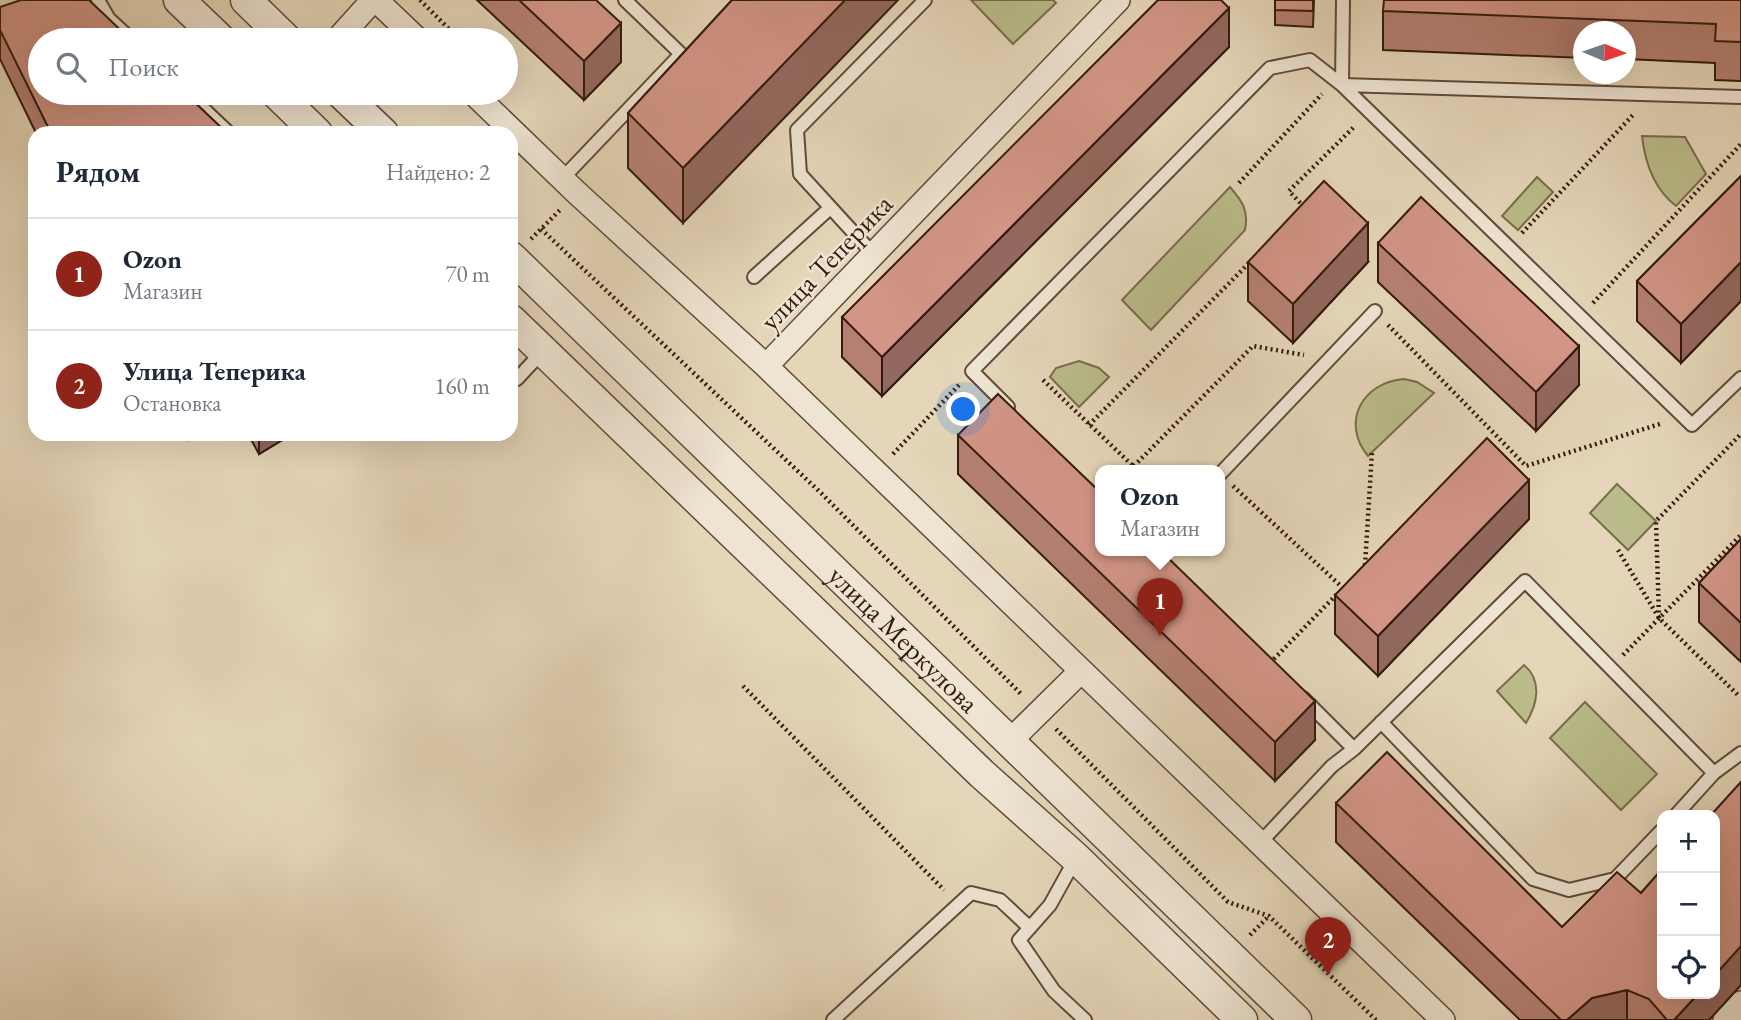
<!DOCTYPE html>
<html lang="ru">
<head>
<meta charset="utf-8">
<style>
  :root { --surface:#fff; --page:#f2f2f3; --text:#1f2937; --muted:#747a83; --line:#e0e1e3; --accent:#8f2418 }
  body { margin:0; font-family:"EB Garamond",serif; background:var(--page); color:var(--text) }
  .controls { position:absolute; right:21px; bottom:21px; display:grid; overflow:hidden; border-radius:14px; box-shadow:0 7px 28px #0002 }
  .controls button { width:63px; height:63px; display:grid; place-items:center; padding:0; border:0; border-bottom:2px solid var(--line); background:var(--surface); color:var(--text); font:35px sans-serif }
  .compass { position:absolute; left:1573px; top:21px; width:63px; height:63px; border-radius:50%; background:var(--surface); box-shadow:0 7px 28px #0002; rotate:92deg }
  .you { position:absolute; left:964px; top:410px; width:24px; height:24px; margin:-18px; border:5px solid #fff; border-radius:50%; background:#1a73e8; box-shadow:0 0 0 10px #1a73e833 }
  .badge { display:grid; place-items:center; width:46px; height:46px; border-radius:50%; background:var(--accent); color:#fff; font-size:23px; font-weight:700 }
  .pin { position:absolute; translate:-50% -58px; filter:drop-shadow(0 2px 4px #0008) }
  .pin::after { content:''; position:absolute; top:37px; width:24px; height:21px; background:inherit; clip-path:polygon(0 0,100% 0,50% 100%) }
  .popup { position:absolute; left:1095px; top:465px; width:130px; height:91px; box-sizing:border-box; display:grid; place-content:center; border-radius:14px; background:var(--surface); filter:drop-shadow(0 2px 5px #0005); font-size:23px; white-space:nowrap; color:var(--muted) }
  .popup b { font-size:26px; color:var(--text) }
  .popup::after { content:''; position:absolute; left:50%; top:100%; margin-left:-14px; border:14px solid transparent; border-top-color:var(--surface) }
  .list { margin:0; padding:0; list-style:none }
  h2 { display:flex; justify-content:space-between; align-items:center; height:91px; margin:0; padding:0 28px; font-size:30px }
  h2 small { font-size:23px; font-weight:400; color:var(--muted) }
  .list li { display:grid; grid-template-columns:46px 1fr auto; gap:21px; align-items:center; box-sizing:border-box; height:112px; padding:0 28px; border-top:2px solid var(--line) }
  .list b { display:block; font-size:26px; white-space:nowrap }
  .list p { margin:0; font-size:23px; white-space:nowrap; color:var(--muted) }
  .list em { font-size:23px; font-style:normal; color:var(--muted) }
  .icon { flex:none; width:38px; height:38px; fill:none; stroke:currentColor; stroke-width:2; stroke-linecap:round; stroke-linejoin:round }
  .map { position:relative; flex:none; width:1741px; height:1020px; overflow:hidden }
  .search { position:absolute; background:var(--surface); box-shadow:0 7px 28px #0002; left:28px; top:28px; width:490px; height:77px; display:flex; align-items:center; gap:18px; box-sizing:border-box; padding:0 24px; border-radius:38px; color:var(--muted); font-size:26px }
  .panel { position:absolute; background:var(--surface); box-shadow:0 7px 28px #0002; left:28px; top:126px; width:490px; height:315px; border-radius:21px }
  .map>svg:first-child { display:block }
  .green { fill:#bbbc8b; stroke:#786c4c; stroke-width:2 }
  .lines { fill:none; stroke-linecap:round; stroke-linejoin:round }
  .service-casing { stroke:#604a39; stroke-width:16 }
  .minor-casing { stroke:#604a39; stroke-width:26 }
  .tertiary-casing { stroke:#604a39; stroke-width:33 }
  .path { stroke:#341b0e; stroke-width:4.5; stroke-dasharray:2 3.5; stroke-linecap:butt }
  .service { stroke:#eee4d2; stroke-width:12 }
  .minor { stroke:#eee4d2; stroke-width:23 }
  .tertiary { stroke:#eee4d2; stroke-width:30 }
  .wall { fill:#b58073; stroke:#341b0e; stroke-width:2 }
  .shaded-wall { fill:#93685e; stroke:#341b0e; stroke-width:2 }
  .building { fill:#d29586; stroke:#341b0e; stroke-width:2 }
  .labels { text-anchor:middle; stroke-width:5; stroke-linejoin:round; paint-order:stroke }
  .street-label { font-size:28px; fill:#341b0e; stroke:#eee4d2 }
</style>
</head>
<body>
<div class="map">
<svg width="1741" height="1020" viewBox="0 0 1741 1020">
  <rect width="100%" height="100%" fill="#e5d6b9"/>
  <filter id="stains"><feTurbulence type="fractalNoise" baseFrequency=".00286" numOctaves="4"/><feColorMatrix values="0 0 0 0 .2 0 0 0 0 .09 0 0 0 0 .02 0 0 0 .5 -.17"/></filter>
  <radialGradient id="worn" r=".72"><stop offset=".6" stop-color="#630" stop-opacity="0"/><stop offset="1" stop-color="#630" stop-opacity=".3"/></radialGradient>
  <!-- green -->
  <path class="green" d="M971,0H1053L1056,3L1013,44Z
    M1642,136L1685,137L1706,174L1676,206C1654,189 1645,163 1642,136Z
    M1537,177L1553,192L1518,230L1502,216Z
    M1230,187C1242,201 1249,210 1245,230L1151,330L1122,300Z
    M1079,361L1099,368L1109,377L1079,407L1050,377L1056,368Z
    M1404,379L1417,382L1434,393L1368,456C1340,422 1363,382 1404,379Z
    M1617,484L1656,521L1628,550L1590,513Z
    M1524,665C1543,681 1537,705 1526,723L1497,691Z
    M1585,702L1657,774L1621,810L1550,738Z"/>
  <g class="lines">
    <!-- service casing -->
    <g class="service-casing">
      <path id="service" d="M98,0L109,19L132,40
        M1343,0L1342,85L1692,425L1741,378
        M187,93L229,133
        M562,179L681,54L625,0
        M874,255L800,174L797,130L925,0
        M754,277L830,208
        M511,381L517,379L543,351
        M1008,407L972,371L1270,68L1310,60L1342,85L1741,97
        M1220,474L1375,311
        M1381,722L1533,879L1569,890L1615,879L1662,830
        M1354,749L1525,581L1714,773
        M1676,815L1714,773L1741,753
        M1259,844L1332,766L1354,749L1303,698
        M1076,858L1050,905L1019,940L1054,991L1085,1020
        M833,1020L971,893L1000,900L1030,928"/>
    </g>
    <!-- minor casing -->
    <g class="minor-casing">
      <path id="minor" d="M376,0L418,40
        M337,40L373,0
        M473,93L577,193L766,366L1118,0
        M766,366L1443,1020
        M1010,741L1081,671
        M1725,1020L1741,1003"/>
    </g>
    <!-- tertiary casing -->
    <g class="tertiary-casing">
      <g id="tertiary">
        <path d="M179,0L221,40"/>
        <path d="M246,0L287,40"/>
        <path d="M276,93L317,133"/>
        <path d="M341,93L383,133"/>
        <path id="s1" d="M511,257L1296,1020"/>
        <path d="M511,320L982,774L1076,858L1242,1020"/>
      </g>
    </g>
    <!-- path -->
    <path class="path" d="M420,0L460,40
      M1239,183L1322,94
      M1304,207L1289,191L1355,126
      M541,229L821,493L1022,695
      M1522,233L1633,115
      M531,239L560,210
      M1593,303L1741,144
      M1388,325L1526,466L1663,423
      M1043,380L1133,466
      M1089,425L1251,261
      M893,454L959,385
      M1130,470L1253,346L1304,355
      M1233,486L1343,588
      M1618,550L1659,618L1739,696
      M1365,565L1372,452
      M1659,618L1656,521L1741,434
      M1623,655L1741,535
      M1270,663L1339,592
      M743,686L944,890
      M1056,729L1228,902L1269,916L1376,1020
      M1250,935L1269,916"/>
    <!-- service -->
    <use href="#service" class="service"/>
    <!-- minor -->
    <use href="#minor" class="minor"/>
    <!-- tertiary -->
    <use href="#tertiary" class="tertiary"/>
  </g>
  <!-- wall -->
  <path class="wall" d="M477,0H596L621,62L584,100Z
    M732,0L683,223L628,168V113Z
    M1275,0H1314L1313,27L1275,25Z
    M1741,0V81L1715,80V63L1626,59V32H1584V58L1383,50V11Z
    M0,7L227,133H36L0,59Z
    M1229,47L882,396L842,357V317Z
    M1741,176V301L1681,363L1637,321V281Z
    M1378,243L1579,385L1536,431L1378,282Z
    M1248,262H1368L1293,343L1248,301Z
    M248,434H292L259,454Z
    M958,435L1315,740L1275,781L958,474Z
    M1529,519L1378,676L1335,634V595Z
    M1741,539V662L1699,622V583Z
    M1741,782V985L1709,1020H1520L1336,842V803L1562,927L1641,893Z"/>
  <!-- shaded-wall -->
  <path class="shaded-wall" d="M845,0H898L683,223V168Z
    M1229,8V47L882,396V357Z
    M621,23V62L584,100V61Z
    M1368,223V262L1293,343V304Z
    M1741,262V301L1681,363V324Z
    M1579,346V385L1536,431V392Z
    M188,434H197L188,440Z
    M259,434H292L259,454Z
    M1529,480V519L1378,676V636Z
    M1315,701V740L1275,781V742Z
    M1741,946V985L1709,1020H1674L1698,994H1715V975Z
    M1627,990V1020H1567L1592,998Z"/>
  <!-- building -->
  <path class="building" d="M21,0H89L131,40H40V93H185L227,133H51L0,30V7Z
    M519,0H596L621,23L584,61Z
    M732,0H845L683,168L628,113Z
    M1158,0H1221L1229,8L882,357L842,317Z
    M1275,0H1313V11L1275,10Z
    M1384,0H1741V42L1715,41L1716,24L1383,11Z
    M1741,176V262L1681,324L1637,281Z
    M1324,181L1368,223L1293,304L1248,262Z
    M1421,197L1579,346L1536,392L1378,243Z
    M998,394L1101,493V550H1160L1315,701L1275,742L958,435Z
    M1487,438L1529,480L1378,636L1335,595Z
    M1741,539V623L1699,583Z
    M1387,752L1562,927L1617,872L1641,893L1662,869V994H1698L1674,1020H1667L1649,999L1627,990L1592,998L1567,1020H1561L1336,803Z
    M1741,782V946L1715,975V815H1711Z"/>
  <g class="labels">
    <!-- street labels -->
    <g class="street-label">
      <text transform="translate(826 262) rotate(-46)" y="10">улица Теперика</text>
      <text dy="10" stroke="none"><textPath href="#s1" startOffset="548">улица Меркулова</textPath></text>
    </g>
  </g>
  <rect width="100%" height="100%" filter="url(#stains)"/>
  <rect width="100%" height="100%" fill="url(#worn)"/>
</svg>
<div class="controls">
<button>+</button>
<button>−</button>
<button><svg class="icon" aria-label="locate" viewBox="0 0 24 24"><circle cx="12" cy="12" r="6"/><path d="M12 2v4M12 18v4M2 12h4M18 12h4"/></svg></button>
</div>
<svg class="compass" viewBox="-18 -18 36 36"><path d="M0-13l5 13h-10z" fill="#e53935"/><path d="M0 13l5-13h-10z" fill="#747a83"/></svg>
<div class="you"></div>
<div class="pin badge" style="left:1160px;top:636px">1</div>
<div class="popup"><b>Ozon</b>Магазин</div>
<div class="pin badge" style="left:1328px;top:975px">2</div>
<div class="search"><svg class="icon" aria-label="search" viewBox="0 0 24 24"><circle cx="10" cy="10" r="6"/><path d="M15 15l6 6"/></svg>Поиск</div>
<section class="panel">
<h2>Рядом<small>Найдено: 2</small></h2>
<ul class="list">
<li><span class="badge">1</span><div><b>Ozon</b><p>Магазин</p></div><em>70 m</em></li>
<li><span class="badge">2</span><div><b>Улица Теперика</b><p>Остановка</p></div><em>160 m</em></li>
</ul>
</section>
</div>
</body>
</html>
